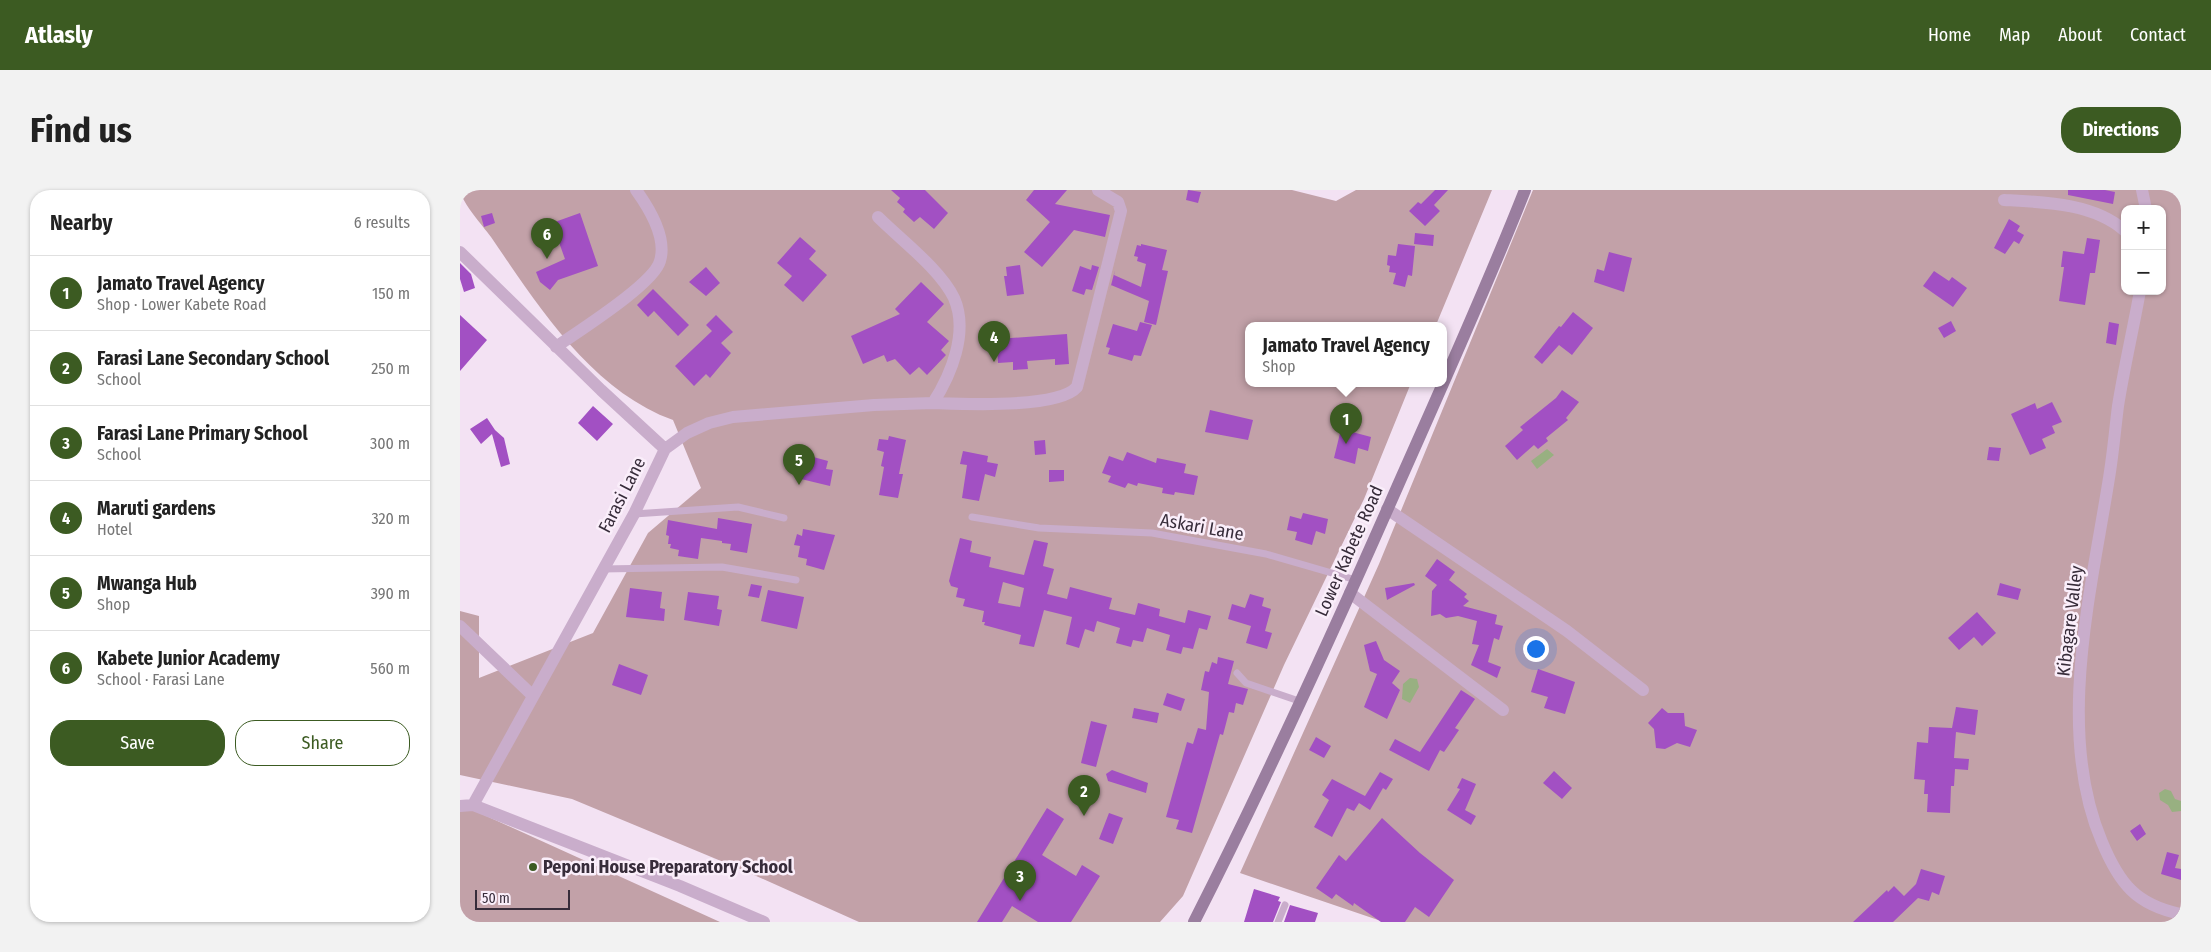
<!DOCTYPE html>
<html lang="en">
<head>
<meta charset="utf-8">
<style>
  :root { --surface:#fff; --page:#f2f2f2; --text:#222; --muted:#767676; --line:#e0e0e0; --accent:#3c5b22 }
  body { margin:0; font-family:"Fira Sans Condensed",sans-serif; background:var(--page); color:var(--text) }
  .controls { position:absolute; right:15px; top:15px; display:grid; overflow:hidden; border-radius:10px; box-shadow:0 1px 4px #0004 }
  .controls button { width:45px; height:45px; display:grid; place-items:center; padding:0; border:0; border-bottom:1px solid var(--line); background:var(--surface); color:var(--text); font:25px sans-serif }
  .scale { position:absolute; left:15px; bottom:12px; width:95px; box-sizing:border-box; padding-left:5px; border:2px solid #372c3a; border-top:0; font-size:14px; line-height:18px; white-space:nowrap; color:#372c3a; -webkit-text-stroke:4px #faeefa; paint-order:stroke }
  .you { position:absolute; left:1075px; top:458px; width:18px; height:18px; margin:-12px; border:4px solid #fff; border-radius:50%; background:#1a73e8; box-shadow:0 0 0 8px #1a73e833 }
  .badge { display:grid; place-items:center; width:32px; height:32px; border-radius:50%; background:var(--accent); color:#fff; font-size:16px; font-weight:700 }
  .pin { position:absolute; translate:-50% -41px; filter:drop-shadow(0 1px 2px #0008) }
  .pin::after { content:''; position:absolute; top:26px; width:18px; height:15px; background:inherit; clip-path:polygon(0 0,100% 0,50% 100%) }
  .popup { position:absolute; left:785px; top:132px; width:202px; height:65px; box-sizing:border-box; display:grid; place-content:center; border-radius:10px; background:var(--surface); filter:drop-shadow(0 1px 4px #0005); font-size:16px; white-space:nowrap; color:var(--muted) }
  .popup b { font-size:19px; color:var(--text) }
  .popup::after { content:''; position:absolute; left:50%; top:100%; margin-left:-10px; border:10px solid transparent; border-top-color:var(--surface) }
  .list { margin:0; padding:0; list-style:none }
  h2 { display:flex; justify-content:space-between; align-items:center; height:65px; margin:0; padding:0 20px; font-size:21px }
  h2 small { font-size:16px; font-weight:400; color:var(--muted) }
  .list li { display:grid; grid-template-columns:32px 1fr auto; gap:15px; align-items:center; box-sizing:border-box; height:75px; padding:0 20px; border-top:1px solid var(--line) }
  .list b { display:block; font-size:19px; white-space:nowrap }
  .list p { margin:0; font-size:16px; white-space:nowrap; color:var(--muted) }
  .list em { font-size:16px; font-style:normal; color:var(--muted) }
  .actions { display:flex; gap:10px; padding:15px 20px }
  .actions a { flex:1; padding:11px 0; border:1px solid var(--accent); border-radius:20px; text-align:center; font-size:18px; color:var(--accent) }
  .actions .main { background:var(--accent); color:#fff }
  .map { position:relative; flex:none; width:1721px; height:732px; overflow:hidden; border-radius:20px }
  header { display:flex; align-items:center; gap:30px; box-sizing:border-box; height:70px; padding:0 25px; background:var(--accent); color:#fff }
  header strong { font-size:24px }
  nav { display:flex; gap:28px; margin-inline-start:auto; font-size:18px }
  .intro { display:flex; align-items:center; justify-content:space-between; box-sizing:border-box; height:120px; padding:0 30px }
  h1 { margin:0; font-size:35px }
  .button { padding:12px 22px; border-radius:20px; background:var(--accent); color:#fff; font-size:18px; font-weight:700 }
  main { display:flex; gap:30px; padding:0 30px }
  aside { flex:1; background:var(--surface); border-radius:20px; box-shadow:0 1px 4px #0004 }
  .map>svg:first-child { display:block }
  .green { fill:#c2a1a8; fill-rule:evenodd }
  .water { fill:#98b081 }
  .building { fill:#a250c3; fill-rule:evenodd }
  .lines { fill:none; stroke-linecap:round; stroke-linejoin:round }
  .service { stroke:#c9adcb; stroke-width:7 }
  .minor { stroke:#c9adcb; stroke-width:12 }
  .secondary { stroke:#9a7e9f; stroke-width:12 }
  .poi-dot { fill:#3c5b22; stroke:#faeefa; stroke-width:2 }
  .labels { text-anchor:middle; stroke-width:5; stroke-linejoin:round; paint-order:stroke }
  .street-label { font-size:18px; fill:#372c3a; stroke:#faeefa }
  .poi-label { font-size:18px; font-weight:bold; fill:#372c3a; stroke:#faeefa; text-anchor:start }
</style>
</head>
<body>
<header>
<strong>Atlasly</strong>
<nav><a>Home</a><a>Map</a><a>About</a><a>Contact</a></nav>
</header>
<div class="intro"><h1>Find us</h1><a class="button">Directions</a></div>
<main>
<aside>
<h2>Nearby<small>6 results</small></h2>
<ul class="list">
<li><span class="badge">1</span><div><b>Jamato Travel Agency</b><p>Shop · Lower Kabete Road</p></div><em>150 m</em></li>
<li><span class="badge">2</span><div><b>Farasi Lane Secondary School</b><p>School</p></div><em>250 m</em></li>
<li><span class="badge">3</span><div><b>Farasi Lane Primary School</b><p>School</p></div><em>300 m</em></li>
<li><span class="badge">4</span><div><b>Maruti gardens</b><p>Hotel</p></div><em>320 m</em></li>
<li><span class="badge">5</span><div><b>Mwanga Hub</b><p>Shop</p></div><em>390 m</em></li>
<li><span class="badge">6</span><div><b>Kabete Junior Academy</b><p>School · Farasi Lane</p></div><em>560 m</em></li>
</ul>
<div class="actions"><a class="main">Save</a><a>Share</a></div>
</aside>
<div class="map">
<svg width="1721" height="732" viewBox="0 0 1721 732">
  <rect width="100%" height="100%" fill="#f3e2f3"/>
  <!-- green -->
  <path class="green" d="M0,0H832L876,11L896,0H1032L976,135H788V193H951L904,309L824,475L723,706L700,732H399L285,681L112,609L0,585V421L19,426V488L133,443L188,343L241,298L213,230C131,200 79,117 31,47C23,36 2,13 0,0Z
    M1073,0H1721V732H924L780,683L919,374ZM1665,19H1702V101H1665Z
    M0,614L260,732H0Z"/>
  <!-- water -->
  <path class="water" d="M1087,259L1094,265L1077,279L1071,271Z
    M950,488L957,489L959,497L950,513L942,509L943,494Z
    M1705,599L1711,601L1715,609L1721,611V621L1712,622L1708,615L1700,610L1699,603Z"/>
  <!-- building -->
  <path class="building" d="M431,0H465L488,23L474,39L460,27L454,32L443,22L445,19L437,12L440,8Z
    M574,0H607L595,14L650,25L645,47L614,40L582,77L564,62L590,32L566,10Z
    M728,0L741,2L738,13L726,10Z
    M975,0H988L974,15L980,21L965,36L949,21L958,12L961,14Z
    M1608,0H1645L1655,2L1653,14L1608,5Z
    M32,23L35,33L24,37L21,26Z
    M120,23L138,76L98,90L90,100L80,92L76,82L105,69L92,33Z
    M1549,29L1560,36L1557,41L1564,45L1559,54L1554,51L1545,64L1534,58Z
    M955,43L974,45L973,56L954,54Z
    M340,47L356,61L349,69L367,85L343,112L324,95L332,86L317,73Z
    M1627,48L1640,50L1635,83H1630L1625,115L1599,111L1604,77H1601L1603,61L1624,64Z
    M681,54L707,60L702,80L708,81L696,135L684,132L689,111L651,95L649,103L655,80L654,85L681,97L686,74L677,71L678,67L674,66L677,55L681,56Z
    M938,54L955,56L952,86L948,85L945,97L933,94L936,83L929,82L930,76L927,75L928,65L936,66Z
    M1149,62L1172,68L1164,102L1134,92L1137,79L1144,81Z
    M0,73L11,84L15,98L4,102L0,89Z
    M560,75L564,104L547,106L544,86H547L546,77Z
    M632,75L639,77L632,100L626,99L624,105L612,101L620,76L631,80Z
    M246,77L260,93L246,106L229,92Z
    M1474,81L1489,91L1492,87L1507,98L1493,117L1463,96Z
    M461,92L484,114L467,132L489,151L481,160L486,165L467,185L459,177L450,185L435,169L427,172L424,165L403,174L391,146L440,124L435,119Z
    M193,99L229,135L218,146L194,121L188,127L177,115Z
    M1113,122L1133,138L1112,165L1099,155L1082,174L1074,167L1099,136L1101,137Z
    M0,125L27,150L0,181Z
    M256,125L273,142L261,153L271,163L250,188L246,184L234,196L215,176L252,141L246,135Z
    M1491,131L1496,141L1484,148L1478,138Z
    M680,132L692,135L681,166L674,165L672,171L648,164L650,158L646,157L653,134L677,141Z
    M1649,132L1659,134L1656,155L1646,153Z
    M607,144L609,174L595,175V169L567,171L568,179L553,180V172L538,173L537,149Z
    M1102,200L1119,212L1106,228L1108,230L1086,248L1088,251L1078,259L1074,255L1057,270L1045,256L1063,240L1060,237L1096,208Z
    M1592,212L1602,232L1592,236L1595,243L1582,249L1586,258L1570,265L1551,224L1575,213L1577,219Z
    M133,216L153,234L137,251L118,233Z
    M750,220L793,230L788,250L745,242Z
    M27,228L35,240L44,248L50,274L41,277L32,244L21,254L10,239Z
    M881,239L911,247L908,261L898,258L895,274L874,268Z
    M429,246L446,250L439,284H443L438,308L419,305L424,277L421,276L424,262L417,260L419,249L428,250Z
    M585,250L586,264L575,265L574,251Z
    M1529,257L1541,258L1539,271L1527,270Z
    M503,261L528,266L527,272L538,274L535,287L525,284L519,311L502,308L507,275L500,274Z
    M667,262L696,273L697,268L726,274L724,283L738,286L734,305L715,302L714,305L702,303L703,298L678,293L677,296L668,293L665,298L648,292L651,286L642,283L649,266L663,271Z
    M346,265L368,271L366,279L373,280L370,296L341,289Z
    M589,280H604V291L589,292Z
    M843,323L868,329L865,344L856,341L852,355L835,350L837,342L827,340L830,326L841,329Z
    M258,328L292,334L287,363L270,360L271,354L262,353V351L241,348L238,369L218,366L219,360L210,358L211,354H208L209,346L206,345L208,330L257,339Z
    M343,339L375,345L364,380L346,375L347,369L338,367L340,356L334,355L337,344L342,346Z
    M500,348L512,351L510,362L531,367L529,377L564,385L574,350L588,353L583,376L594,379L587,404L607,409L610,397L652,408L649,419L675,425L678,413L700,419L699,426L725,433L728,420L751,426L747,440L739,438L733,459L723,457L721,464L706,460L710,445L687,438L683,452L673,450L671,457L656,453L660,438L637,431L634,442L625,439L619,458L606,454L612,427L584,420L574,457L559,454L561,445L524,435L525,432H522L524,421L503,416L505,409L496,407L498,398L491,396L489,391ZM543,392L564,398L560,417L538,413Z
    M977,369L995,382L989,390L1007,404L1004,407L1009,411L1003,416L1037,425L1035,434L1043,436L1039,450L1034,448L1028,472L1041,477L1037,488L1011,475L1019,455L1012,454L1017,431L998,426L986,428L980,424L971,426L972,401L977,395L965,386Z
    M954,393L955,395L927,410L925,398Z
    M1540,393L1561,399L1558,410L1537,405Z
    M291,394L302,396L299,408L288,406Z
    M170,398L202,402L200,418L205,419L204,431L166,427Z
    M308,400L344,407L337,439L301,431Z
    M228,402L259,406L257,419L262,420L259,436L224,430Z
    M790,404L804,408L802,416L811,419L805,441L812,443L807,459L786,453L791,436L768,429L772,414L785,418Z
    M1517,422L1536,443L1522,456L1514,447L1499,460L1488,448Z
    M916,451L924,470L940,481L932,493L940,500L927,529L904,517L917,484L910,481L904,455Z
    M758,467L774,471L768,494L788,499L783,515L776,513L774,523L769,522L763,545L760,544L732,643L716,639L719,630L706,627L727,552L733,554L738,538L746,540L749,502L741,500L745,481L749,482L752,472L757,474Z
    M159,474L188,485L181,505L152,495Z
    M1078,479L1115,492L1105,524L1084,518L1088,507L1071,502Z
    M1001,500L1015,509L995,538L999,540L984,562L980,560L969,581L929,560L935,549L960,562Z
    M707,503L725,509L721,521L703,515Z
    M1496,517L1518,520L1515,545L1496,542L1494,568L1509,569L1508,580L1495,579L1494,596H1491L1490,623L1467,622L1468,604H1464L1465,590L1454,589L1457,552L1468,553L1469,537L1492,538Z
    M674,518L699,523L697,533L672,528Z
    M1202,518L1208,523H1224L1225,536L1237,540L1230,557L1217,553L1205,559L1196,558L1194,539L1188,533Z
    M631,531L647,535L636,577L621,573Z
    M856,547L871,556L864,568L849,560Z
    M652,580L688,593L686,603L648,591L646,584Z
    M1094,581L1112,598L1102,609L1083,593Z
    M920,582L933,589L926,600L923,598L910,620L899,613L894,621L887,618L872,647L854,637L869,610L862,605L872,589L905,606Z
    M1002,588L1016,594L1005,620L1016,626L1011,635L987,620L1000,599L997,598Z
    M587,618L604,629L582,665L616,686L622,675L640,686L611,732H578L552,716L542,732H517Z
    M649,623L663,628L653,654L639,649Z
    M922,628L960,663L994,690L969,727L955,717L945,732H921L894,713L893,716L876,704L872,709L856,698L879,665L886,671Z
    M1680,634L1686,644L1677,651L1670,641Z
    M1707,662L1719,665L1715,678L1721,679V690L1701,684Z
    M1461,679L1485,686L1479,705L1472,702L1469,711L1458,708L1433,732H1393L1427,700L1428,702L1434,696L1444,706L1456,694Z
    M794,699L820,707L818,711L821,712L813,732H784Z
    M830,715L858,723L855,732H824Z"/>
  <g class="lines">
    <!-- service -->
    <path class="service" d="M174,324L278,317L324,328
      M512,327L579,338L692,343L806,364L896,390
      M142,379L262,377L336,390
      M777,483L786,493L839,511
      M818,732L825,715"/>
    <!-- minor -->
    <path class="minor" d="M1682,0L1686,19
      M1544,10C1583,12 1634,13 1665,41
      M0,62L141,200L205,259L174,324L13,615
      M1680,101C1673,140 1664,178 1658,216C1655,240 1653,264 1649,288C1631,402 1595,542 1642,652C1659,693 1676,715 1721,724
      M96,157C117,142 194,94 200,71C207,48 189,18 176,0
      M473,213C503,214 598,219 617,197L661,21L658,12L638,0
      M205,259L227,243L249,233L273,227L414,215L473,213C491,185 509,142 494,108C480,79 441,50 418,27
      M927,319L1107,441L1183,500
      M890,403L1043,520
      M0,436L72,505
      M0,616L13,615L220,696L304,732"/>
    <!-- secondary -->
    <path class="secondary" d="M734,732C807,588 874,441 939,293C982,196 1026,99 1065,0"/>
  </g>
  <!-- markers -->
  <circle class="poi-dot" cx="73" cy="677" r="5"/>
  <g class="labels">
    <!-- street labels -->
    <g class="street-label">
      <text transform="translate(162 305) rotate(-63)" y="6">Farasi Lane</text>
      <text transform="translate(742 337) rotate(10)" y="6">Askari Lane</text>
      <text transform="translate(889 361) rotate(-66)" y="6">Lower Kabete Road</text>
      <text transform="translate(1610 431) rotate(-83)" y="6">Kibagare Valley</text>
    </g>
    <!-- poi labels -->
    <g class="poi-label">
      <text x="83" y="683">Peponi House Preparatory School</text>
    </g>
  </g>
</svg>
<div class="controls">
<button>+</button>
<button>−</button>
</div>
<div class="scale">50 m</div>
<div class="you"></div>
<div class="pin badge" style="left:886px;top:254px">1</div>
<div class="popup"><b>Jamato Travel Agency</b>Shop</div>
<div class="pin badge" style="left:624px;top:626px">2</div>
<div class="pin badge" style="left:560px;top:711px">3</div>
<div class="pin badge" style="left:534px;top:172px">4</div>
<div class="pin badge" style="left:339px;top:295px">5</div>
<div class="pin badge" style="left:87px;top:69px">6</div>
</div>
</main>
</body>
</html>
